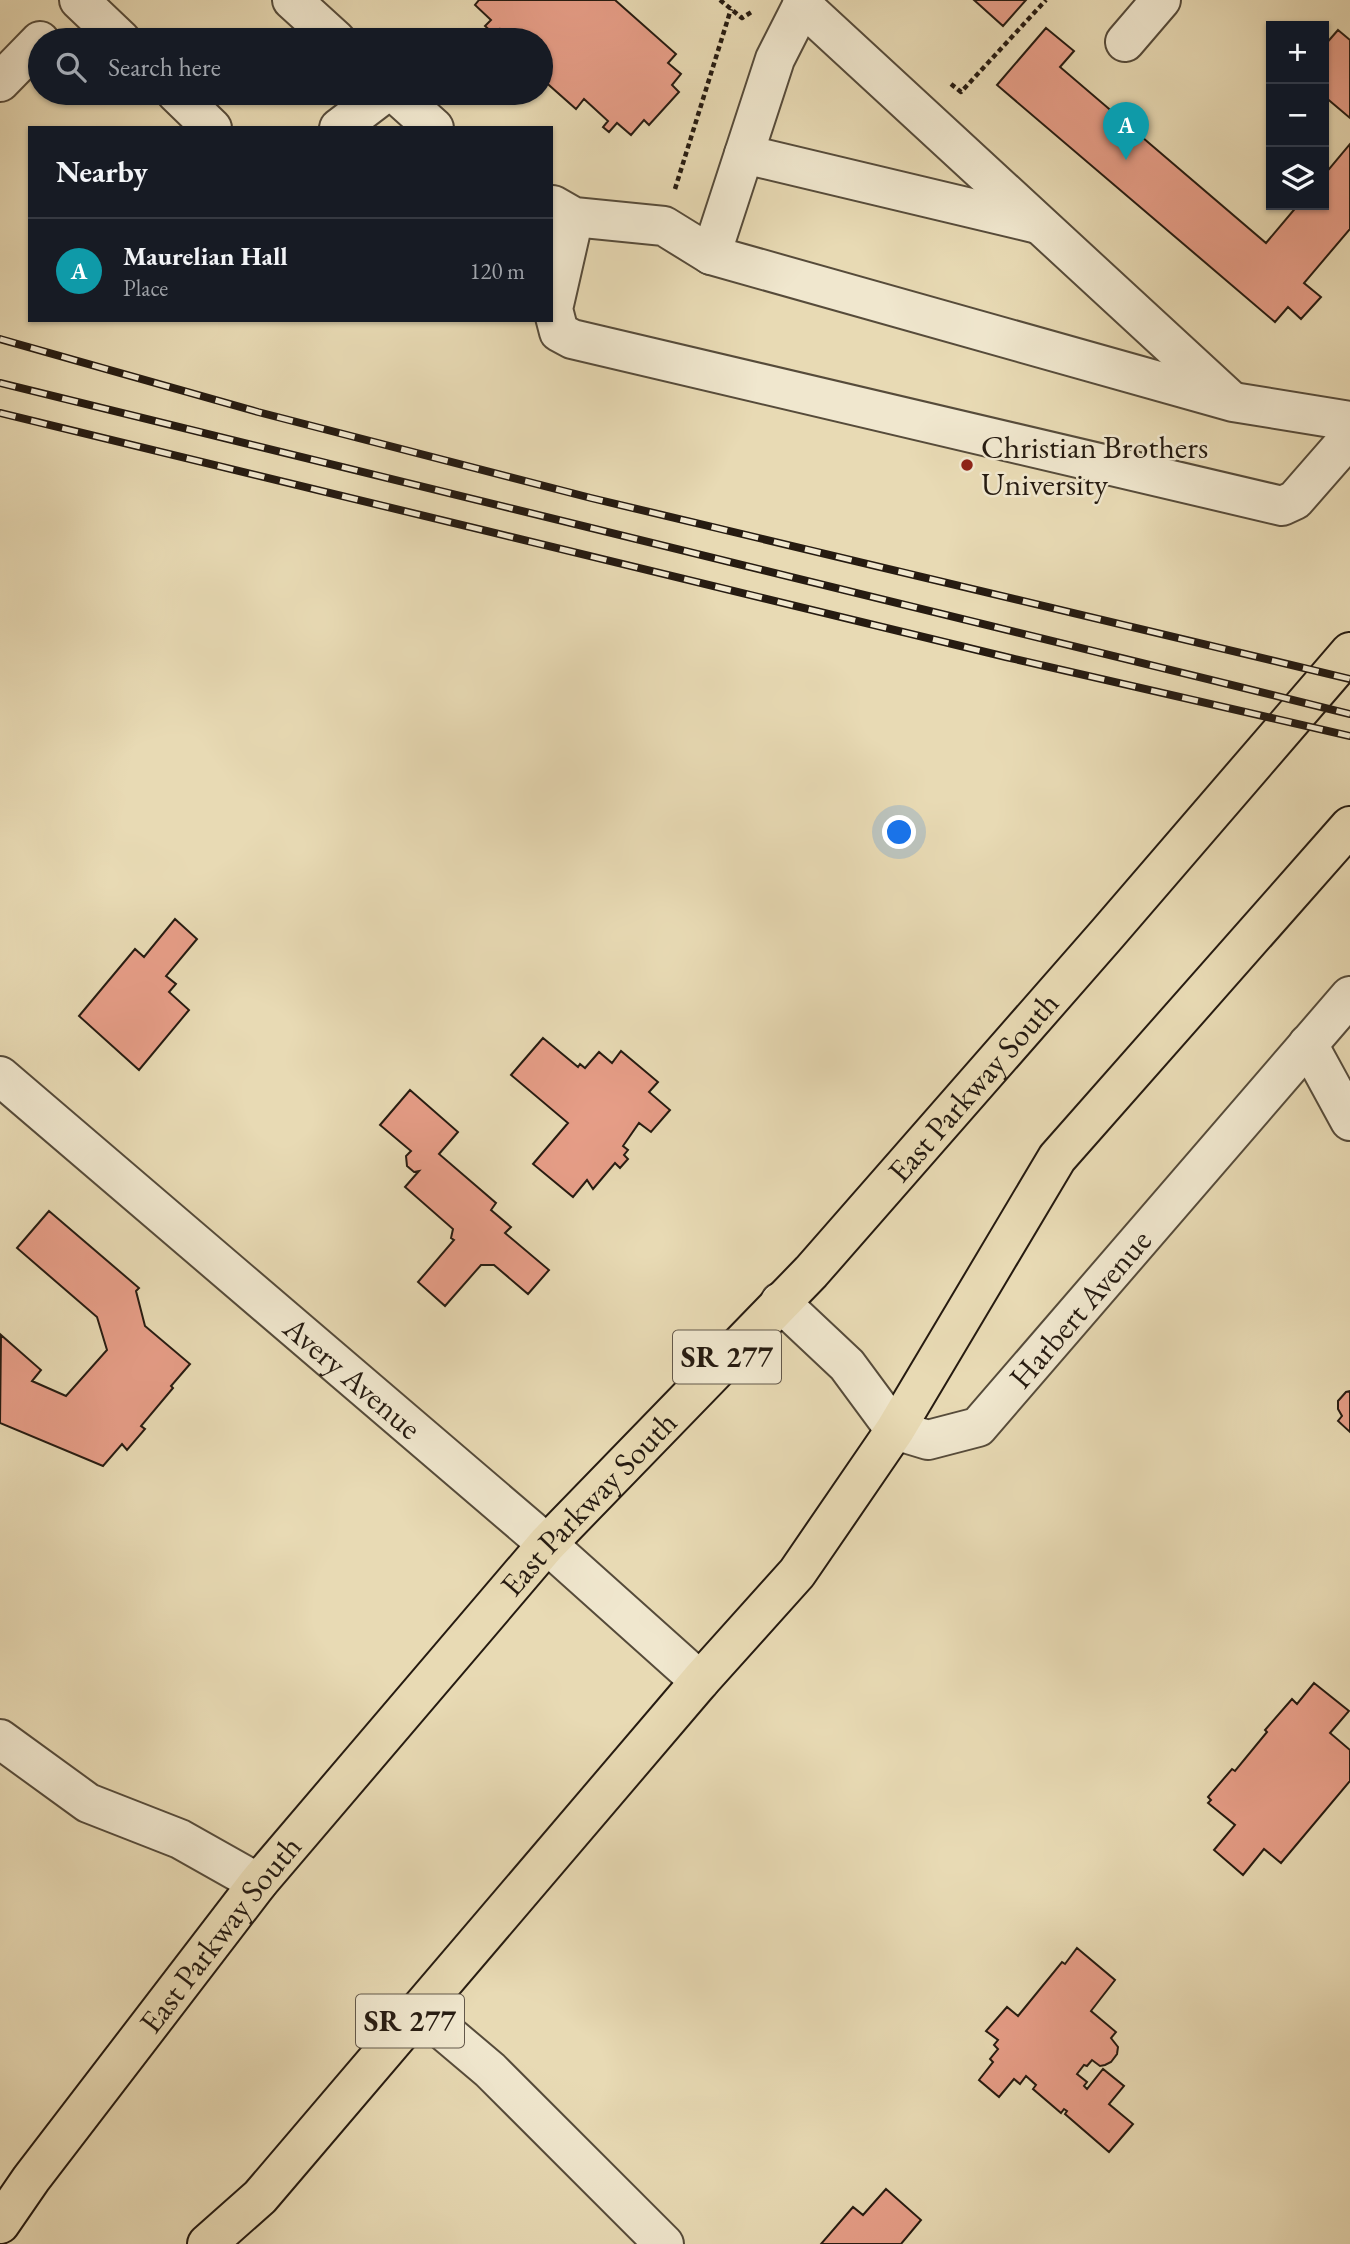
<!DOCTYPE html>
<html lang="en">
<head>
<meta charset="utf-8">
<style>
  :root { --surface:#171b24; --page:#242831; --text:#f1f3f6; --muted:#9ea1a6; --line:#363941; --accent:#c59692 }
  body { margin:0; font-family:"EB Garamond",serif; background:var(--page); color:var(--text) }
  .controls { position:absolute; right:21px; top:21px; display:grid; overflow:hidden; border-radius:0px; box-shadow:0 2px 5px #0004 }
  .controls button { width:63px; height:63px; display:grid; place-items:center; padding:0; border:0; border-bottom:2px solid var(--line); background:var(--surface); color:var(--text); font:35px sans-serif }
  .you { position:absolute; left:900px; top:833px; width:24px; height:24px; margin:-18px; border:5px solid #fff; border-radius:50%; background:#1a73e8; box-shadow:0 0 0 10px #1a73e833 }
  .badge { display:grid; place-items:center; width:46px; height:46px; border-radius:50%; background:var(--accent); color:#fff; font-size:23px; font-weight:700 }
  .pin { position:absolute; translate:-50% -58px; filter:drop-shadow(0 2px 4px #0008) }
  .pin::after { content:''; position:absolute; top:37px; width:24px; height:21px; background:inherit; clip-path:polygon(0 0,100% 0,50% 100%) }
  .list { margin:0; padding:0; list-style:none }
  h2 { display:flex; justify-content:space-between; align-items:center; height:91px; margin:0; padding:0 28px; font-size:30px }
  h2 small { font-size:23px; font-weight:400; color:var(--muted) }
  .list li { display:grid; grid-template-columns:46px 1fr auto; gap:21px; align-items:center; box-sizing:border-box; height:105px; padding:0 28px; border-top:2px solid var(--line) }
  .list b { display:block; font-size:26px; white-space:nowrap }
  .list p { margin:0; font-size:23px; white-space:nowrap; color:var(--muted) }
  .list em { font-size:23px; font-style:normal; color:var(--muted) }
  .icon { flex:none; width:38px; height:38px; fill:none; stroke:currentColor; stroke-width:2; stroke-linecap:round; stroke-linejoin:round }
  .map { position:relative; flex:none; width:1350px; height:2244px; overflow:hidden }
  .search { position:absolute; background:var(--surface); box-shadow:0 2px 5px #0004; left:28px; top:28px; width:525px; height:77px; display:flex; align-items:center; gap:18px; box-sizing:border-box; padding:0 24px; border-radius:38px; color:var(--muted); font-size:26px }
  .panel { position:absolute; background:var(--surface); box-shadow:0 2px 5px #0004; left:28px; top:126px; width:525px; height:196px; border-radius:0px }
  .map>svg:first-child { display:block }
  .building { fill:#e79e88; stroke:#261b11; stroke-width:2 }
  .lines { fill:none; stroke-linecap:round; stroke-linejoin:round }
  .minor-casing { stroke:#564b3a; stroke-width:42 }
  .major-casing { stroke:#261b11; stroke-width:42 }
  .path { stroke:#261b11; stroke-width:4.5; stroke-dasharray:5 3.5; stroke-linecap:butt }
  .minor { stroke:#f0e7ce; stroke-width:38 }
  .major { stroke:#e8dab4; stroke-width:38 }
  .rail-casing { stroke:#261b11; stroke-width:8 }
  .rail { stroke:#f0e7ce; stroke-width:5; stroke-dasharray:16; stroke-linecap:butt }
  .poi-dot { fill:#8f2418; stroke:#f0e7ce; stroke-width:2.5 }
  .labels { text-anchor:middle; stroke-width:5; stroke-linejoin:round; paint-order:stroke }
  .shield { fill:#f0e7ce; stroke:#63584a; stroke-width:2 }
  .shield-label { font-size:30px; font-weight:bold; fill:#261b11 }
  .poi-label { font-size:32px; fill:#261b11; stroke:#f0e7ce; text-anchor:start }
  .street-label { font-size:32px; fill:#261b11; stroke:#f0e7ce }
</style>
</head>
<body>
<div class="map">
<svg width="1350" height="2244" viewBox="0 0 1350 2244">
  <rect width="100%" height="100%" fill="#e8dab4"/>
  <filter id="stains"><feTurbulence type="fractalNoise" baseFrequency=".00286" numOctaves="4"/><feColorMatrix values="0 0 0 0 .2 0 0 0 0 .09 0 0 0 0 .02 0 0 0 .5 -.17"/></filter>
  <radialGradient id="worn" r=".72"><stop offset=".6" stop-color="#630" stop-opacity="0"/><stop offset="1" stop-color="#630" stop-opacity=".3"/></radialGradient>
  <!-- building -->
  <path class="building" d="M479,0H615L676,54L668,63L681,74L672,85L679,92L649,125L644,120L631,135L617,123L609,132L603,127L608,121L584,99L576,109L541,78V40H513L500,29L495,35L485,26L491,20L475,5Z
    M974,0H1026L1003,26Z
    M1046,28L1074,51L1060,67L1266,243L1298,205H1324V175L1350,144V229L1304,283L1321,297L1301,319L1288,307L1275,322L997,85Z
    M1338,30L1350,40V118L1324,96V46Z
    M175,919L197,939L166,976L176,984L169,992L189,1010L139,1070L79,1016L135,949L144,957Z
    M543,1038L578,1067L580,1064L585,1068L599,1052L612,1063L621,1051L658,1082L649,1092L670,1110L651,1132L639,1123L623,1146L628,1150L624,1155L628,1159L620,1168L615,1163L593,1189L587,1180L573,1197L533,1164L568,1123L511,1075Z
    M410,1090L458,1132L439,1154L496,1203L491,1210L511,1227L505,1233L549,1270L528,1294L494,1265H481L445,1306L418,1282L454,1240L451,1238L453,1229L405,1187L419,1171L414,1172L407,1166L406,1156L411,1151L380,1125Z
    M49,1211L139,1288L136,1291L145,1326L190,1364L171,1386L173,1388L141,1426L145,1429L127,1450L122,1444L103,1466L0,1423L1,1335L41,1370L32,1381L66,1396L107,1350L97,1317L17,1248Z
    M1350,1391V1432L1338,1421L1342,1416L1338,1409V1401L1346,1392Z
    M1314,1683L1349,1711L1330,1733L1350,1750V1781L1281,1863L1264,1849L1243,1875L1214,1850L1235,1825L1208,1803L1211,1800L1208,1797L1232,1769L1235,1771L1267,1732L1265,1730L1292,1699L1297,1704Z
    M1077,1948L1115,1980L1091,2011L1116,2032L1111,2038L1118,2047L1117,2054L1111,2062L1105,2065L1100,2066L1092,2060L1087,2066L1084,2065L1077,2074L1087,2082L1084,2086L1087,2089L1103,2069L1124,2086L1109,2104L1133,2124L1109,2152L1065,2114L1067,2111L1064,2109L1061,2113L1033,2089L1036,2085L1026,2076L1020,2084L1014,2079L999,2097L979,2080L993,2062L990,2059L998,2049L994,2045L998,2040L986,2031L1007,2007L1018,2016L1062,1962L1065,1964Z
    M886,2189L921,2220L901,2244H821L853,2207L863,2215Z"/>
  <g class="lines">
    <!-- minor casing -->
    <g class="minor-casing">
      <g id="minor">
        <path d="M79,0L121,40"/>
        <path d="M292,0L336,40"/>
        <path d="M802,5L1228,398"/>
        <path d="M1125,42L1161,0"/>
        <path d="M0,82L40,41"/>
        <path d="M176,93L212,128"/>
        <path d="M395,93L434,128"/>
        <path d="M339,128L385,93"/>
        <path d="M744,154L1038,224"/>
        <path d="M553,205L574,217L664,226L711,255L1233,402L1350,421"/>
        <path d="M574,217L553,309L559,332L572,339L1282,506L1295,500L1350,437"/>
        <path d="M711,255L775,59L805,0"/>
        <path d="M1308,1044L1350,1121"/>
        <path id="s1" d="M0,1076L547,1544L700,1681"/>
        <path id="s2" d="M780,1302L847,1365L895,1430L928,1440L978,1427L1350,996"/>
        <path d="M0,1739L88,1803L180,1839L258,1883"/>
        <path d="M419,2010L490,2070L664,2244"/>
      </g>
    </g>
    <!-- major casing -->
    <g class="major-casing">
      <g id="major">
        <path id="s3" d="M0,2224L31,2179L258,1883L547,1544L811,1272L1108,933L1350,652"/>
        <path d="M207,2244L260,2197L700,1681L797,1573L895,1430L1057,1158L1350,826"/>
      </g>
    </g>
    <!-- path -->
    <path class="path" d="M720,0L742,18L753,11
      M951,84L961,92L1046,0
      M675,189L731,9"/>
    <!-- minor -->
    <use href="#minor" class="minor"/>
    <!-- major -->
    <use href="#major" class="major"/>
    <!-- rail casing -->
    <g class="rail-casing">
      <path id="rail" d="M0,339L258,412L591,498L1350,679
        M0,383L1350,714
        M0,413L1006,657L1350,736"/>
    </g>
    <!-- rail -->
    <use href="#rail" class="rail"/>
  </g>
  <!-- markers -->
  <circle class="poi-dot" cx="967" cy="465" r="7"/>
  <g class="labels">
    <!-- shield labels -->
    <g class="shield">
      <rect x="673" y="1330.5" width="108" height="53" rx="5"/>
      <rect x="356" y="1994.5" width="108" height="53" rx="5"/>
    </g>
    <g class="shield-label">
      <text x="727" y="1367">SR 277</text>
      <text x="410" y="2031">SR 277</text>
    </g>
    <!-- poi labels -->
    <g class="poi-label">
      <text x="981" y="458">Christian Brothers<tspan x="981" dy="37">University</tspan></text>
    </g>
    <!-- street labels -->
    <g class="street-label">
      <text dy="11" stroke="none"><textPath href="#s3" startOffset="1498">East Parkway South</textPath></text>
      <text dy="11" stroke="none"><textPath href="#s2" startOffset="415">Harbert Avenue</textPath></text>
      <text dy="11" stroke="none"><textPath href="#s1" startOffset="464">Avery Avenue</textPath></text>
      <text dy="11" stroke="none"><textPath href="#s3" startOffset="931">East Parkway South</textPath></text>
      <text dy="11" stroke="none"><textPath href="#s3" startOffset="364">East Parkway South</textPath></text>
    </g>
  </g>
  <rect width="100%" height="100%" filter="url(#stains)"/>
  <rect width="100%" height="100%" fill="url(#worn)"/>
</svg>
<div class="controls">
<button>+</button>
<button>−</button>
<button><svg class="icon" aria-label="layers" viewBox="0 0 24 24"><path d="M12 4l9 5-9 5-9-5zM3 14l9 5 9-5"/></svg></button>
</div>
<div class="you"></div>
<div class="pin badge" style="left:1126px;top:160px;background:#0f9aa8">A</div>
<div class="search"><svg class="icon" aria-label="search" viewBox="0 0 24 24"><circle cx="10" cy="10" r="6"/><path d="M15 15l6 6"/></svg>Search here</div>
<section class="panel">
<h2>Nearby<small></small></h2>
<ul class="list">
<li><span class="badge" style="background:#0f9aa8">A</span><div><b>Maurelian Hall</b><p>Place</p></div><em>120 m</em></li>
</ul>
</section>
</div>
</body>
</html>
